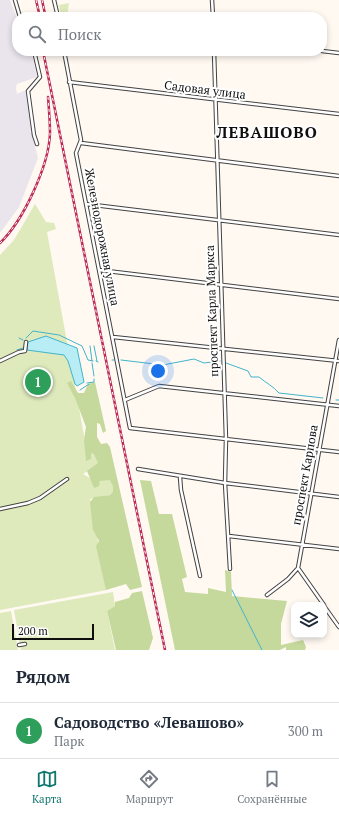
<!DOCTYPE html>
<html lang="ru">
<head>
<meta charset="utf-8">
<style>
  :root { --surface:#fff; --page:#f2f2f3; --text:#1f2937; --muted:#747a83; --line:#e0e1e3; --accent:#0f766e }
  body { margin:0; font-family:"PT Serif",serif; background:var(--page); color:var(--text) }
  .controls { position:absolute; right:12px; bottom:12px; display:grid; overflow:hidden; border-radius:8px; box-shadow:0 2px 6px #0003 }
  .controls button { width:36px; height:36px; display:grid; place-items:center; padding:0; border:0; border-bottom:1px solid var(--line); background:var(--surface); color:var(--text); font:20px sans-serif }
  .scale { position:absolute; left:12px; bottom:10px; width:82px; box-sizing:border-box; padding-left:4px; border:2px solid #0f0f0f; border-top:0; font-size:11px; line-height:14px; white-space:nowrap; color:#0f0f0f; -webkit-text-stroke:3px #fff; paint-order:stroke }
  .you { position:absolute; left:158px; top:371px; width:14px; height:14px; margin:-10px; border:3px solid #fff; border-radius:50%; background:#1a73e8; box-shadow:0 0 0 6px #1a73e833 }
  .badge { display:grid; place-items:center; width:26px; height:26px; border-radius:50%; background:var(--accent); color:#fff; font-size:13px; font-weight:700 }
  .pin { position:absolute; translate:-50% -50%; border:2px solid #fff; box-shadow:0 1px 4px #0006 }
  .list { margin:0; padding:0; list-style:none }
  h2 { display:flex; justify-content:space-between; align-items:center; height:52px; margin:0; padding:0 16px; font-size:17px }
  h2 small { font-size:13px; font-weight:400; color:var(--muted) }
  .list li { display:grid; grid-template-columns:26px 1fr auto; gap:12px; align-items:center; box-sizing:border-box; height:56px; padding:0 16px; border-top:1px solid var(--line) }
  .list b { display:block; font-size:15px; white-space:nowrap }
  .list p { margin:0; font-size:13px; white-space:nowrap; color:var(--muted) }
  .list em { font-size:13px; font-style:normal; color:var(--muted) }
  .icon { flex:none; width:22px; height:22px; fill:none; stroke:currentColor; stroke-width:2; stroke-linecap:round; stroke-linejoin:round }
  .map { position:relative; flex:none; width:339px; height:650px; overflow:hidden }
  .search { position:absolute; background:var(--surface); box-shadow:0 2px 6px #0003; left:12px; right:12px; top:12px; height:44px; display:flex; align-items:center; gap:10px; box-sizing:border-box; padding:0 14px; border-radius:16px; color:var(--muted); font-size:15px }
  .sheet { height:108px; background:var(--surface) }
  nav { display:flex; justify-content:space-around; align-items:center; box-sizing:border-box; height:56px; border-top:1px solid var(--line); background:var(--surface); font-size:11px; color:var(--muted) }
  nav a { display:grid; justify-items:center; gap:2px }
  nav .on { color:var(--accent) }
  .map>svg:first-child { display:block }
  .industrial { fill:#eae4ed }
  .green { fill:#dee9bc }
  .forest { fill:#c6d99c }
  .water { fill:#b8edf5; stroke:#41b4ca }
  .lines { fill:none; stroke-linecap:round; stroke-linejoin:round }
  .stream { stroke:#41b4ca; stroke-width:1 }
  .street-casing { stroke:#424242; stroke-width:4.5 }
  .street { stroke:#fff; stroke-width:2.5 }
  .rail-casing { stroke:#bc2a55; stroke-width:2.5 }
  .rail { stroke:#fff; stroke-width:1; stroke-dasharray:3; stroke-linecap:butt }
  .labels { text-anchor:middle; stroke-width:4; stroke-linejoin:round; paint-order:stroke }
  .street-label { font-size:12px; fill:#0f0f0f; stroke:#fff }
  .district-label { font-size:16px; font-weight:bold; letter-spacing:1px; fill:#0f0f0f; stroke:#fff }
</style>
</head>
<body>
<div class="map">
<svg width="339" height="650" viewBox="0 0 339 650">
  <rect width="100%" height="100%" fill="#fff9f2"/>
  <!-- industrial -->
  <path class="industrial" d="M0,0H10L17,18V51H31L37,77L17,84L16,88L17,94L26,90L32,129L30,131L32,134L38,158L19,207L0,233Z"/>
  <!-- green -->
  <path class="green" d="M69,3L67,17L61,16L59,5Z
    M35,204L46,222L54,223L56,229L47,232L87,452L95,447L103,462L83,474L98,483L111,475L117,493L90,499L107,590L0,610V255L14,240Z
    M113,592L115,606L107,611L115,650H21L14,610Z
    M11,611L18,650H0V613Z"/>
  <!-- forest -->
  <path class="forest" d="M71,381L78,393H84L88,384L95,382L106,431L103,433L100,424L97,423V437L101,444L107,443L110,447L142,587L130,590L126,584L106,590L96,546L99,541L93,530L90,502L94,497L110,495L113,492V486L110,480L100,481L99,486L94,488L87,471L98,463L94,454L91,453V459L86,461L84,440L86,427L75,398L67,383Z
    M140,480L151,481L159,514H172L187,577L182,579L185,592L208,594V588L226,592L225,570L231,572L232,596L287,601L281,624V645L303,640L306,647L305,650H286V647L280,650H175Z
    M142,591L153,638L149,650H116L107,611L115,606V602L129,598L132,593Z"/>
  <!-- water -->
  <path class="water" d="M46,336L77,348L84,382L77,386L75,384L68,361L64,355L27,350L28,342Z"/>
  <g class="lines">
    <!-- stream -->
    <path class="stream" d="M19,338L23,340
      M26,338L33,331L59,335L82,346L88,360L93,361
      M90,346L92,361
      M94,346L97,361
      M17,350L23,348
      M112,360H114
      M121,360L163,365L194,359L204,363L220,361
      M96,361L98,362
      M92,363L94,376
      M226,363L248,371L251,377H259C266,383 273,386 279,393L323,398
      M87,383L94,382V379
      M80,390L89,384
      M336,400H339
      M232,590L262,650"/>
    <!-- street casing -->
    <g class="street-casing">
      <path id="street" d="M15,0L20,17
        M54,0L58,17
        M212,0L213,17
        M34,51L40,77L28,91L34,135L37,144
        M64,51L81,140L76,153L130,428L339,452
        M214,51L226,439L225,483L230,569
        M322,51L339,53
        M69,82L339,114
        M81,143L339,176
        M86,204L339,235
        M99,270L339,299
        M113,337L339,361
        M0,361L19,352L25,351L26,342
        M125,400L159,386L339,406
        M138,469L225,483L339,497
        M180,477L181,490L200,576
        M0,509L28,503L40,498L67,479
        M229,536L339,549
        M267,595L288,579L298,568
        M324,605L298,568L339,340
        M324,606L339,627
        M19,645L25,644"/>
    </g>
    <!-- street -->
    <use href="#street" class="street"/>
    <!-- rail casing -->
    <g class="rail-casing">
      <path id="rail" d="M36,0L40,17
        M42,0L45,14
        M43,51L165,650
        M0,243C23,221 49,166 50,133C50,121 49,109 48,97"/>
    </g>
    <!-- rail -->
    <use href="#rail" class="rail"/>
  </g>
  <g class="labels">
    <!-- street labels -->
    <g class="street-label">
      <text transform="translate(205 90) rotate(7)" y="4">Садовая улица</text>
      <text transform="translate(102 237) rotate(79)" y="4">Железнодорожная улица</text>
      <text transform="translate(212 311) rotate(-92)" y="4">проспект Карла Маркса</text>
      <text transform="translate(305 475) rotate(-80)" y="4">проспект Карпова</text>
    </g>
    <!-- district labels -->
    <g class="district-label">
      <text x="267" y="138">ЛЕВАШОВО</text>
    </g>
  </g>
</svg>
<div class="controls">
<button><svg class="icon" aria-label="layers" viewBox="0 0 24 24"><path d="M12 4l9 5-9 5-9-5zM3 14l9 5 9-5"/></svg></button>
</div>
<div class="scale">200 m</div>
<div class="you"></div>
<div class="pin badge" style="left:38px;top:382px;background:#2e9e5b">1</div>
<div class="search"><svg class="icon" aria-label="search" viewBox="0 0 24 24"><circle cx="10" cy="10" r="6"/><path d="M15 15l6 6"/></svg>Поиск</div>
</div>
<section class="sheet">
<h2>Рядом<small></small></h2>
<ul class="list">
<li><span class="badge" style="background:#2e9e5b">1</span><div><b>Садоводство «Левашово»</b><p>Парк</p></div><em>300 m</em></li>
</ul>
</section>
<nav>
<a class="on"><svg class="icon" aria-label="map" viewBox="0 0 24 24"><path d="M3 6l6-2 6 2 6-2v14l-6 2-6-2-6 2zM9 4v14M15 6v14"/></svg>Карта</a>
<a><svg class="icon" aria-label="directions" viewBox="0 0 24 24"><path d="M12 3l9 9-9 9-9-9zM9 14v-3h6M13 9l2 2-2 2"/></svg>Маршрут</a>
<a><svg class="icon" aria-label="saved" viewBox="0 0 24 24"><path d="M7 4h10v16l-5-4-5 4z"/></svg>Сохранённые</a>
</nav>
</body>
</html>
